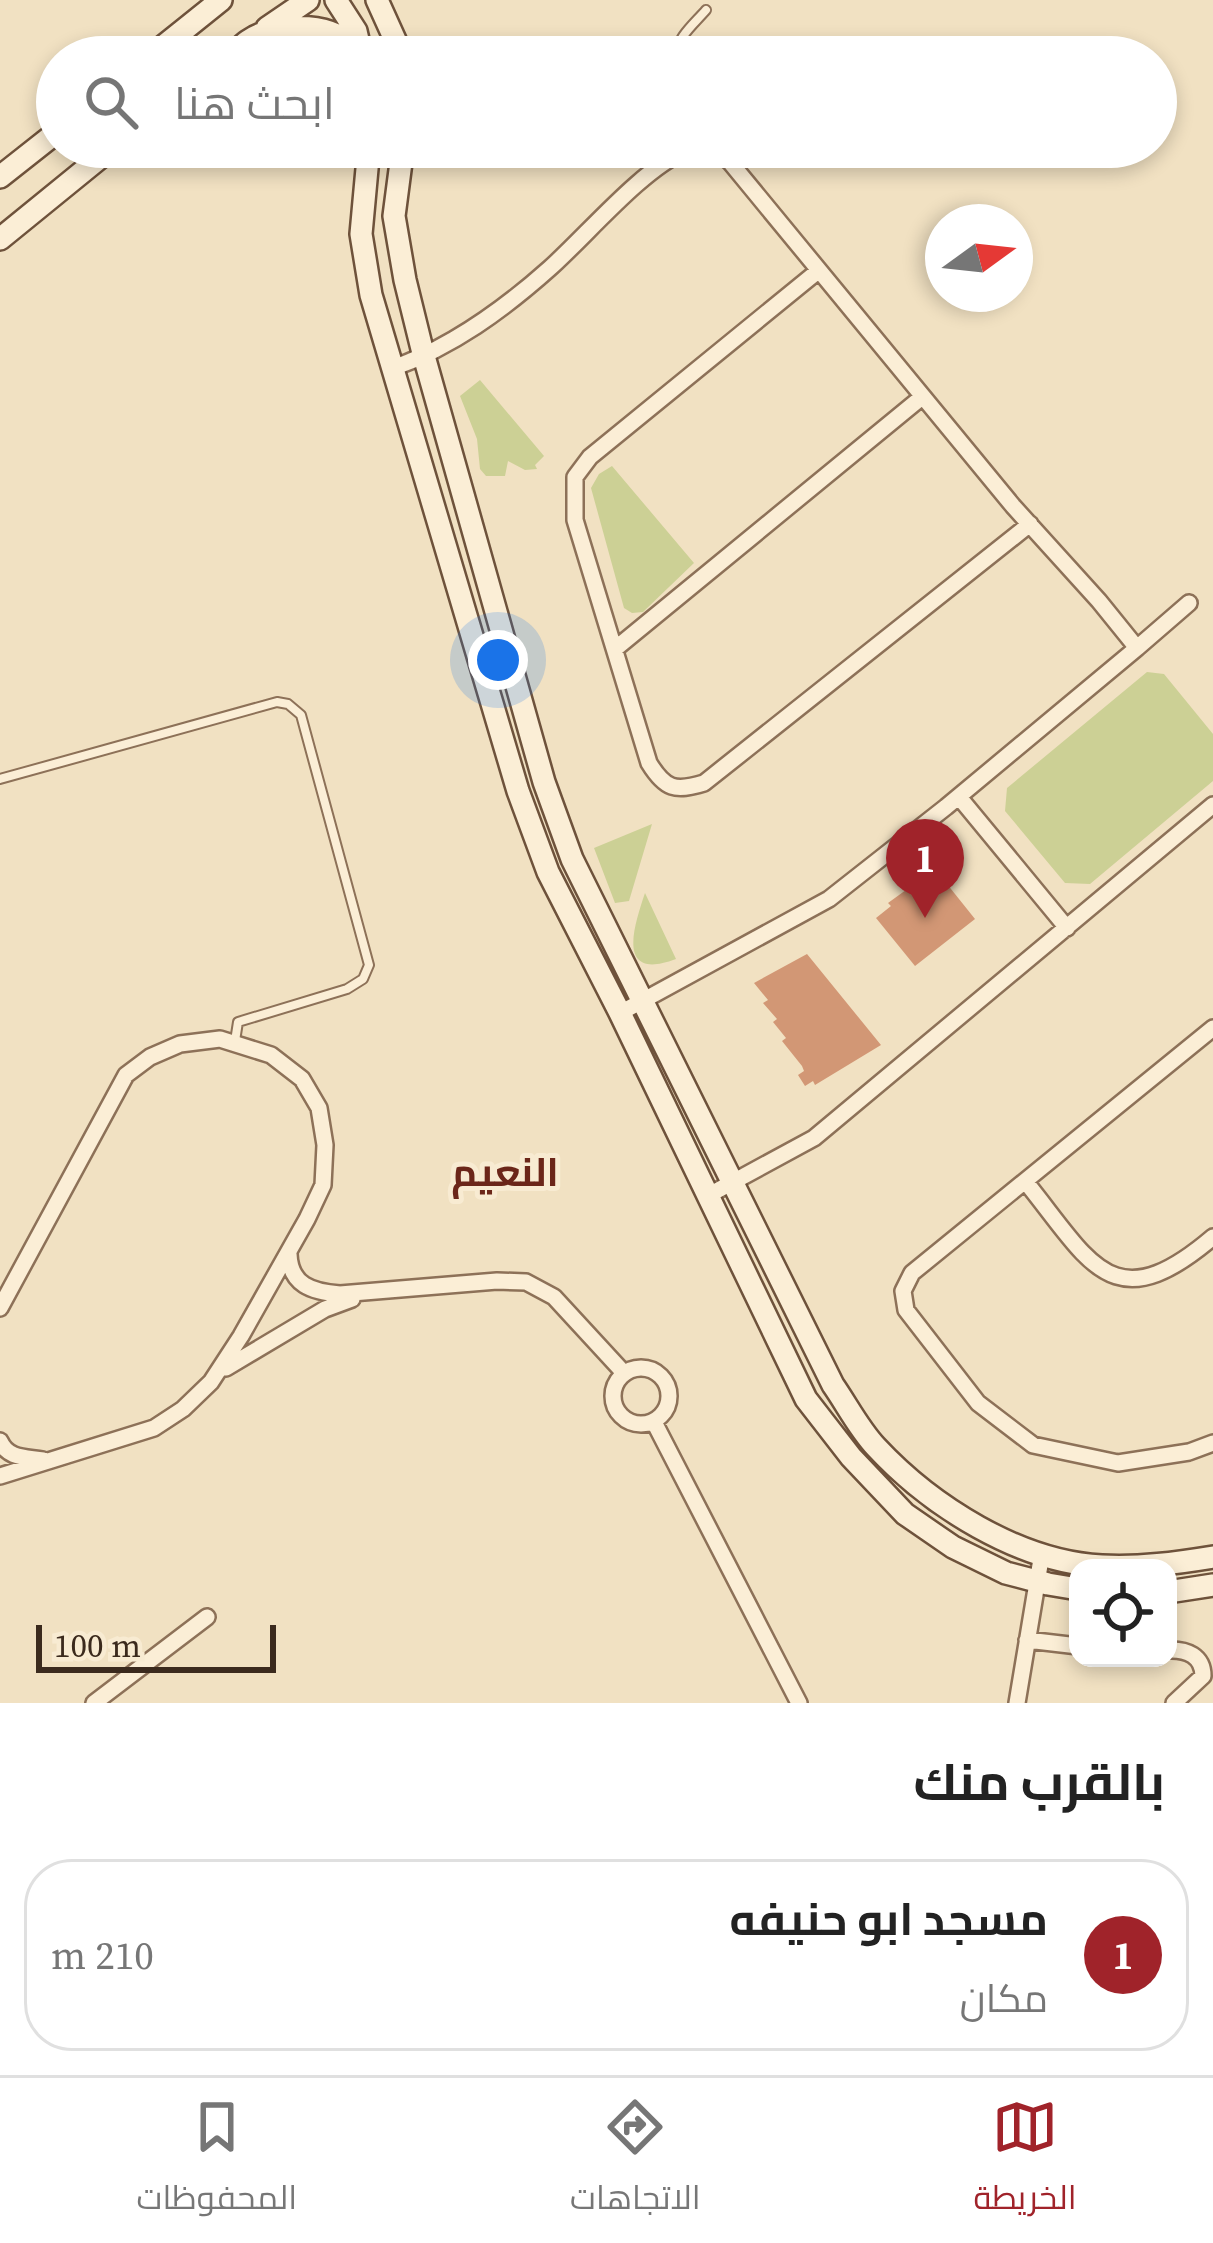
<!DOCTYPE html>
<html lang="ar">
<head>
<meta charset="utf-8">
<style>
  :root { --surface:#fff; --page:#f2f2f2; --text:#222; --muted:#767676; --line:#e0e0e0; --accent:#a0232a }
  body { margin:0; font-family:"Source Serif 4",Cairo,serif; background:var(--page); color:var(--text); direction:rtl }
  .controls { position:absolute; right:36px; bottom:36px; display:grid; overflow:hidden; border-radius:24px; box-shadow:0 6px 18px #0003 }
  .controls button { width:108px; height:108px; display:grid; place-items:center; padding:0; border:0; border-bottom:3px solid var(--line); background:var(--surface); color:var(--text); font:60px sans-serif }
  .compass { position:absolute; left:925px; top:204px; width:108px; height:108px; border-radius:50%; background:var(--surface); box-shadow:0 6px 18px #0003; rotate:75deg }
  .scale { position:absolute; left:36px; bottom:30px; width:240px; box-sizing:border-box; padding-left:12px; border:6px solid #3b2a1d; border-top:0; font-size:33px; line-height:42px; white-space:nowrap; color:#3b2a1d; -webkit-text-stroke:9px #f8ebd2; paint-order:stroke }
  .you { position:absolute; left:498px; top:660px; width:42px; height:42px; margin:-30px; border:9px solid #fff; border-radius:50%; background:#1a73e8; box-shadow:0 0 0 18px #1a73e833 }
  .badge { display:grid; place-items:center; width:78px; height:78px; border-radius:50%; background:var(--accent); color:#fff; font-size:39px; font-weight:700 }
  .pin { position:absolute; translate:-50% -99px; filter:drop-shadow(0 3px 6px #0008) }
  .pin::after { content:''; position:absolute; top:63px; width:42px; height:36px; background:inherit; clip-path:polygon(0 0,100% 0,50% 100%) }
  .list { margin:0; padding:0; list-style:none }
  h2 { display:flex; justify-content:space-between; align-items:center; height:156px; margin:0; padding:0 48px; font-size:51px }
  h2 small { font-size:39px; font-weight:400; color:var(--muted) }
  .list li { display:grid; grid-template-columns:78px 1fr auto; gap:36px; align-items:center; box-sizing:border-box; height:192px; margin:0 24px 24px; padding:0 24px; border:3px solid var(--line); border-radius:48px }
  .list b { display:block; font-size:45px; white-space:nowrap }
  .list p { margin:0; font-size:39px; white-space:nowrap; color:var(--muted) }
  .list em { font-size:39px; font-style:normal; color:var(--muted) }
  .icon { flex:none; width:66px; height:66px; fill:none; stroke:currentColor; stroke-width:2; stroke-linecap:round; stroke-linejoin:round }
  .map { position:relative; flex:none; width:1213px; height:1703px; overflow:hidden; direction:ltr }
  .search { position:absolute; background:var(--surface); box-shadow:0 6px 18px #0003; left:36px; right:36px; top:36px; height:132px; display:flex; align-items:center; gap:30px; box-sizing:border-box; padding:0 42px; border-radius:66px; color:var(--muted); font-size:45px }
  .sheet { height:372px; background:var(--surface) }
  nav { display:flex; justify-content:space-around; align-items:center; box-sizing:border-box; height:168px; border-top:3px solid var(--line); background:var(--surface); font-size:33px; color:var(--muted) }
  nav a { display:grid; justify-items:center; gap:6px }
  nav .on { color:var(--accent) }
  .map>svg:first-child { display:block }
  .green { fill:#ccd095 }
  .building { fill:#d29775 }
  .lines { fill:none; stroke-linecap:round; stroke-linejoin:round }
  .lane-casing { stroke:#8d7158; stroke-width:12 }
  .street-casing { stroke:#8d7158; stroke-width:20 }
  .secondary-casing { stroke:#6e523b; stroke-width:26 }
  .lane { stroke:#fbeed6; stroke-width:8 }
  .street { stroke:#fbeed6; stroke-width:15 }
  .secondary { stroke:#fbeed6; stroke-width:21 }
  .labels { text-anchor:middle; stroke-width:10; stroke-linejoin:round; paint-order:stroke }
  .neighbourhood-label { font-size:39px; font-weight:bold; fill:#6b2619; stroke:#f8ebd2 }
</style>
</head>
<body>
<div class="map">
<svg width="1213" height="1703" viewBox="0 0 1213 1703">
  <rect width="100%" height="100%" fill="#f1e1c2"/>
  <!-- green -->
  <path class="green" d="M480,380L544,456L535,465L537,469L525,470L508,461L505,476H486L480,469L477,439L460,396Z
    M612,466L694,563L643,612L632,613L624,608L591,488L599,474Z
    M1147,672L1164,674L1213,734V781L1090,884L1065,883L1005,811L1007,788Z
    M652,824L629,901L615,903L594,848Z
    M645,893L676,959C615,982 634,926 645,893Z"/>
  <!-- building -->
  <path class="building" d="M935,869L975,919L915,966L876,918L891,906L888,903Z
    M807,954L881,1045L815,1085L813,1081L805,1086L798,1075L804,1071L802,1066L782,1041L786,1038L773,1022L777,1019L763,1003L768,1000L754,983Z"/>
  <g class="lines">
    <!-- lane casing -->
    <g class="lane-casing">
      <path id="lane" d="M675,57C677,37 694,24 706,10
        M0,779L277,702L288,704L301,715L369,965L363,979L347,989L238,1022L235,1041"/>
    </g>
    <!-- street casing -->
    <g class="street-casing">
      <path id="street" d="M818,271L590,457L575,477V520L649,763C665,789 675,792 704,783L1030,524
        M393,368C452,347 503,310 550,268C587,235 642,169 685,151C694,147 703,148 713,147L730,162L1013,506L1099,601L1137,648L946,807L829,899L620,1013
        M1137,648L1189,603
        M615,649L922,397
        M959,797L1067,928
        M1213,1028L912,1273L903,1291L906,1310L978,1403L1033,1445L1118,1463L1189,1452L1213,1443
        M1025,1181C1090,1261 1112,1323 1213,1237
        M709,1195L814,1138L1213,805
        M289,1254C290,1285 312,1292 340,1294L497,1281L526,1282L554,1297L624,1373
        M0,1308L126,1075L150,1057L180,1044L220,1039L271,1055L302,1079L319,1108L325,1145L323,1185L307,1219L241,1336L211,1382L183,1409L154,1428L0,1476
        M613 1396a28 28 0 1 1 56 0a28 28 0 1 1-56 0Z
        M226,1368L325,1309L352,1299
        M654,1422L799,1703
        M0,1441C8,1459 25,1457 43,1460
        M1027,1640L1078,1646
        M1168,1650C1187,1649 1203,1656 1203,1676L1174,1703
        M94,1703L207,1617
        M1017,1703L1042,1553"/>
    </g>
    <!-- secondary casing -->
    <g class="secondary-casing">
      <path id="secondary" d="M336,0L356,31L362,57
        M377,0L396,42L399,57
        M267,28L308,0
        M150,57L221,0
        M229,57C239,49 249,38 261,34C295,23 341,23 360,57
        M369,147L361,234L371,295L518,791L548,872L620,1013L806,1399L851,1457L905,1514L953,1547L1006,1573L1048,1584L1078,1589
        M403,147L394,216L405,280L422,349L544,782L572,859L833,1385C847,1405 859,1429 876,1447C931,1506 1019,1562 1102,1566C1140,1568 1176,1563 1213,1557
        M0,177L57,132
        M0,239L113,147
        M1168,1592L1213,1585"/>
    </g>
    <!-- lane -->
    <use href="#lane" class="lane"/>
    <!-- street -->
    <use href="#street" class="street"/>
    <!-- secondary -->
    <use href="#secondary" class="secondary"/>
  </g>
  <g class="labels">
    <!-- neighbourhood labels -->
    <g class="neighbourhood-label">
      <text x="505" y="1186">النعيم</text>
    </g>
  </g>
</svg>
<div class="controls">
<button><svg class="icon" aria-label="locate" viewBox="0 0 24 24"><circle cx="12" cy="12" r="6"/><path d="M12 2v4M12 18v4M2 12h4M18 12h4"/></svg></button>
</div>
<svg class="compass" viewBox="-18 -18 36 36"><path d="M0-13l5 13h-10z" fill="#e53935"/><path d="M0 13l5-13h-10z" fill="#767676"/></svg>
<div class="scale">100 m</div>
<div class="you"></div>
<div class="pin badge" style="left:925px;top:918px">1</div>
<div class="search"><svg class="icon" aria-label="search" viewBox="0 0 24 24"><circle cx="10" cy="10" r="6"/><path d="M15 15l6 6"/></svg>ابحث هنا</div>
</div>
<section class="sheet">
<h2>بالقرب منك<small></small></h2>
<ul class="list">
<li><span class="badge">1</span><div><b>مسجد ابو حنيفه</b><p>مكان</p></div><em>210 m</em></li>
</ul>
</section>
<nav>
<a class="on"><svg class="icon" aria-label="map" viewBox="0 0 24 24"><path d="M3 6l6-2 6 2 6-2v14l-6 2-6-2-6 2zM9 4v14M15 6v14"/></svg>الخريطة</a>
<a><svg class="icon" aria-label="directions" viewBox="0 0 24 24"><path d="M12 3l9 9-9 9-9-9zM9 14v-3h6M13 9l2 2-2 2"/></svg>الاتجاهات</a>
<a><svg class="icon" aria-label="saved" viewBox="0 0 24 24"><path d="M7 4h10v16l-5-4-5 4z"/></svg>المحفوظات</a>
</nav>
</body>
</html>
